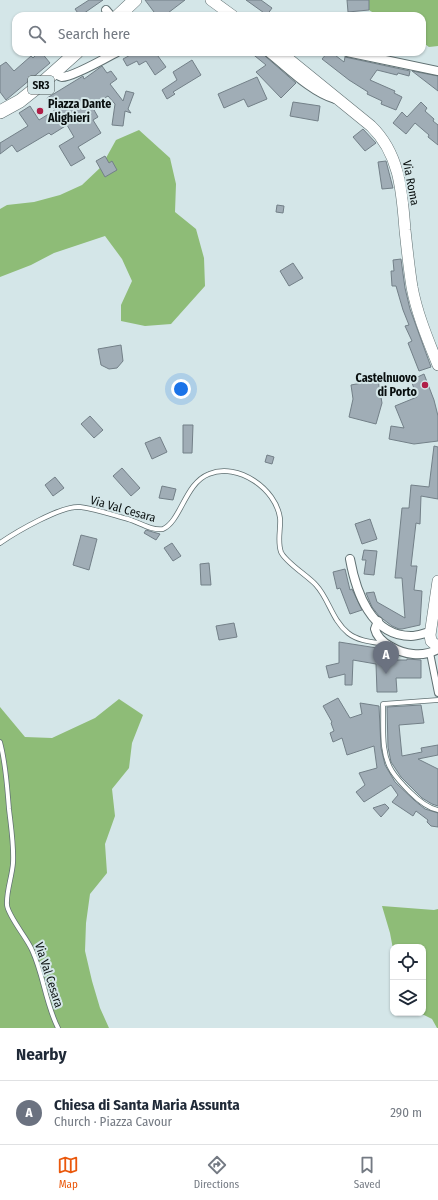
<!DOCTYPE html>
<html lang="en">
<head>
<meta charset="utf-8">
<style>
  :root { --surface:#fff; --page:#f2f2f3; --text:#1f2937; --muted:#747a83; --line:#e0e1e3; --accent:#ea580c }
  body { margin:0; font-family:"Fira Sans Condensed",sans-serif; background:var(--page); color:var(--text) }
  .controls { position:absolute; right:12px; bottom:12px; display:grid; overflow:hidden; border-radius:8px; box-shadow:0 1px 3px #0004 }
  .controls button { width:36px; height:36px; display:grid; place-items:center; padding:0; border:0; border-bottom:1px solid var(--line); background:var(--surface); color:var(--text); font:20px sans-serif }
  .you { position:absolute; left:181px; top:389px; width:14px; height:14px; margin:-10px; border:3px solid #fff; border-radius:50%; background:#1a73e8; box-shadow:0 0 0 6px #1a73e833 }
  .badge { display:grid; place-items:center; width:26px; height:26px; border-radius:50%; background:var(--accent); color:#fff; font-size:13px; font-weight:700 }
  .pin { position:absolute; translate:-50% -33px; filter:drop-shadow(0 1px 2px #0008) }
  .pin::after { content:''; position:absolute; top:21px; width:14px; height:12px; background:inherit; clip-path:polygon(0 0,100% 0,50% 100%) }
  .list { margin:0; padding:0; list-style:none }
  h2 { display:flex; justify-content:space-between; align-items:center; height:52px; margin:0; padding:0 16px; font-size:17px }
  h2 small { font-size:13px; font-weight:400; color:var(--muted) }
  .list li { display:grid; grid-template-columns:26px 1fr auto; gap:12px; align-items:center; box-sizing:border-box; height:64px; padding:0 16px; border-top:1px solid var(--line) }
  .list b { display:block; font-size:15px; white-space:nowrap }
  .list p { margin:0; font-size:13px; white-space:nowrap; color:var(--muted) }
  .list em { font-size:13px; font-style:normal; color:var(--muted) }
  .icon { flex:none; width:22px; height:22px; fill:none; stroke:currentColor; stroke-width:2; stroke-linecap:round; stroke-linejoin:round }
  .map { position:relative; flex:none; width:438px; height:1028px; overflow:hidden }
  .search { position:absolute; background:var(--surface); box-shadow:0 1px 3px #0004; left:12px; right:12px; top:12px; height:44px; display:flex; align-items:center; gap:10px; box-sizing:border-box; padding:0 14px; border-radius:12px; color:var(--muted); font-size:15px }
  .sheet { height:116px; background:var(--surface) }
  nav { display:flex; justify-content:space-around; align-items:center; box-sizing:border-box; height:56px; border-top:1px solid var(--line); background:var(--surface); font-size:11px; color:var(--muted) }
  nav a { display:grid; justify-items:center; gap:2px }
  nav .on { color:var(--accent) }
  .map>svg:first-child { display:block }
  .forest { fill:#8ebc77 }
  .building { fill:#a0adb6; stroke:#738088 }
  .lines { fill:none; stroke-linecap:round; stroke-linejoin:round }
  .service-casing { stroke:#607072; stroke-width:5.5 }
  .pedestrian-casing { stroke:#607072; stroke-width:8 }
  .minor-casing { stroke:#607072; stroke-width:10 }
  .secondary-casing { stroke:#607072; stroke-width:12 }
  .primary-casing { stroke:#607072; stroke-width:14 }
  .service { stroke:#fff; stroke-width:4 }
  .pedestrian { stroke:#fff; stroke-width:6 }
  .minor { stroke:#fff; stroke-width:8 }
  .secondary { stroke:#fff; stroke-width:11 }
  .primary { stroke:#fff; stroke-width:13 }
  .poi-dot { fill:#b01e47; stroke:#d4e6e8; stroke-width:1.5 }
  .labels { text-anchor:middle; stroke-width:4; stroke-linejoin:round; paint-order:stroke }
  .shield { fill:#d4e6e8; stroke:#465050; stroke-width:1 }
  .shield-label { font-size:11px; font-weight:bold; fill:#090f0f }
  .poi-label { font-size:12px; font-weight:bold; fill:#090f0f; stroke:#d4e6e8; text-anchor:start }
  .street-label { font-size:12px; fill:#090f0f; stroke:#d4e6e8 }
</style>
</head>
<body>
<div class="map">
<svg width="438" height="1028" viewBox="0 0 438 1028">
  <rect width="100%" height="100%" fill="#d4e6e8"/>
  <!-- forest -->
  <path class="forest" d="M364,0H438V46L429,47L422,42V16H379L367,9Z
    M139,130L170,158L176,184L175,212L196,229L204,258L205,286L171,324L145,326L121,321V305L132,281L122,259L105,236L54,253L31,265L0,277V209L7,205L34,202L60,195L82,185L101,167L116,140Z
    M119,699L143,715L132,743L129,768L112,789L115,816L105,844L107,873L90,894L86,923L85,951L92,981L100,1008L109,1028H0V707L25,737L52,738L95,718Z
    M382,906L434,910L438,909V1028H437L432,1019L420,1013H423V947H393V949L390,933Z"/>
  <!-- building -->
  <path class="building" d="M89,0H103L80,16L75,9Z
    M145,0H185L164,16H157Z
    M246,0H261L272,8L267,15Z
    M347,0H369V10L348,12Z
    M39,52H41L50,63L6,100L0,92V66L6,62L14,71L31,56L33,58Z
    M136,52H155L166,67L155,75L146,61L139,65L137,61L127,66L123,59Z
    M250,52H263L265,56L296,83L281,98L256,72L266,65Z
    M328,52H331L344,62L345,57L410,71L409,76L398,73L397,75L377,70L370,80L395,91L394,93L402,97L396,110L381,104L382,101L367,94L368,92L349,80L322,59Z
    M192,60L201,75L173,92L175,94L167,99L162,90L177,80L173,72Z
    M102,66L107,73L111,71L117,79L110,84L123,101L126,91L134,93L128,109L131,113L125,111L123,126L112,125L115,104L108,96L95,104L97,108L94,110L98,117L93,120L101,133L78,147L85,158L71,166L59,146L74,137L67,125L51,135L49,133L17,152L12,145L0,154V143L28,126L19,113L30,106L39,120L55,110L47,98L83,76L84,79Z
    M412,71L438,76V91Z
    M257,77L267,99L248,107L244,99L224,108L218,94Z
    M293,102L320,106L318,121L290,116Z
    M421,102L427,108L425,111L434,119L433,121L438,125V145L428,137L429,135L415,123L406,134L393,123L402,112L407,117Z
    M363,129L376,143L365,151L353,137Z
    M105,156L109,163L112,161L117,170L105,177L96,161Z
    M386,161L393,188L382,189L378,162Z
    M277,205L284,206L283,213L276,212Z
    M401,259L405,288L410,309L431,367L419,371L408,343L412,341L405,326L409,325L403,310L396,286H392L391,271H394L393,260Z
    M293,263L303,278L289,286L280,271Z
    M121,345L123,361L117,368L109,369L101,365L98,349Z
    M424,374L434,400L438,416V441L414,444L389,439L391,426L404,428L395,406L417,397L411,380Z
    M378,380L382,403L376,424L349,417L353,399L351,385Z
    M90,416L103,430L94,438L81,424Z
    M183,425H193L192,453H183Z
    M160,437L167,452L152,459L145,443Z
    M434,446L438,447V499L421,496L420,524L416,523L411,566H417L414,590L422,591L420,625L402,629H399L392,626L379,616L372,607L366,593L374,592L377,602L405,618L402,578H395L402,508H409L411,485L429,487Z
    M267,455L274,457L272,464L265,462Z
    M122,468L140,488L131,496L113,476Z
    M55,477L64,488L53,496L45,485Z
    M162,486L176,489L173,500L159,498Z
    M370,519L377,539L362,544L355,524Z
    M146,530L160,534L156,540L144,533Z
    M81,535L97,539L89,570L73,565Z
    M172,543L181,556L173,561L164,548Z
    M364,550L377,551L374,575L364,574L366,560H362Z
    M209,563L211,585H201L200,564Z
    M345,569L350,590L352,589L362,610L350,614L340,588L337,589L333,572Z
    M234,623L237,637L219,640L216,626Z
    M339,642L377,648L381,647L392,654L395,660H407V659L421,660V678H396L397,692H377L376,664L353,660L352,685H345V674L329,678L326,666L339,663Z
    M338,698L350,718L362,714L360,703L379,706L381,748L385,765L395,782L414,800L425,809L438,813V827L431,826L427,822L428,820L416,811L413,816L392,802L398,795L391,785L364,802L356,792L365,785L359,773L377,768L374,746L347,755L342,738L333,742L330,733L334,731L331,723L332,722L323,706Z
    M421,705L424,723L399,725L402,756L422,752L421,748L438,745V755L418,759L438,769V806L432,804L422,798L401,777L391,762L388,747L387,707Z
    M385,804L389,808L381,817L373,808Z"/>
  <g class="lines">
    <!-- service casing -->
    <g class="service-casing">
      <path id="service" d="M0,543C16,532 62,505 80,507C96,509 113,515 128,519C139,522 151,531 163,529C181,521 185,483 209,474C238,462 276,489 280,518C281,529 277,541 281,552C285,562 308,576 316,585C329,599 332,620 348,633C358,641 372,642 385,644
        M438,700L383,704C384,726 380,752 392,771C397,779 403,785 410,792C418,800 427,808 438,810
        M0,742C6,764 7,786 9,809C11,827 14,845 13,863C12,877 6,892 7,905C8,916 27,938 32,950C44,976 45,1002 58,1028"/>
    </g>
    <!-- pedestrian casing -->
    <g class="pedestrian-casing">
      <path id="pedestrian" d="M430,653L438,693"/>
    </g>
    <!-- minor casing -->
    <g class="minor-casing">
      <path id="minor" d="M106,10L111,16
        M268,52C287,67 311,92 335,99
        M347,52L438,71
        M54,72C56,74 58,76 62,77C73,77 106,58 117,52
        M350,559C356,592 371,636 411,636C418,636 424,633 430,632
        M378,621L375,629C378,643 400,653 413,654C422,655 431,653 438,649"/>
    </g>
    <!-- secondary casing -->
    <g class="secondary-casing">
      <path id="secondary" d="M211,0L233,16
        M280,52L371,126C400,154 402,192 405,230C407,249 409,268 412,287C417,314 428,340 438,365
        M438,581L430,635L431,641L438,647"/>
    </g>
    <!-- primary casing -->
    <g class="primary-casing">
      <path id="primary" d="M118,16L135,0
        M0,112L20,101L40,85L77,52"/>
    </g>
    <!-- service -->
    <use href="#service" class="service"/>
    <!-- pedestrian -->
    <use href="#pedestrian" class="pedestrian"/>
    <!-- minor -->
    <use href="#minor" class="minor"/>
    <!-- secondary -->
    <use href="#secondary" class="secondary"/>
    <!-- primary -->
    <use href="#primary" class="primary"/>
  </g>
  <!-- markers -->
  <g class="poi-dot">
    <circle cx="40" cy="111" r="4"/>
    <circle cx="425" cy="385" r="4"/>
  </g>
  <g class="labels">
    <!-- shield labels -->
    <rect class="shield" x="28" y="76" width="26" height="18" rx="3"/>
    <g class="shield-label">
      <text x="41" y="89">SR3</text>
    </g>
    <!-- poi labels -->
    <g class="poi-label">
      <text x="48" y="108">Piazza Dante<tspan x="48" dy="14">Alighieri</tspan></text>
      <text x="417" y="382" text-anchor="end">Castelnuovo<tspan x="417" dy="14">di Porto</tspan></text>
    </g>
    <!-- street labels -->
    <g class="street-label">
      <text transform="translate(411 183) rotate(79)" y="4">Via Roma</text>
      <text transform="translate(123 509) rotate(16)" y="4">Via Val Cesara</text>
      <text transform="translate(49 975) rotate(72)" y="4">Via Val Cesara</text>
    </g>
  </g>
</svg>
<div class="controls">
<button><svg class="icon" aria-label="locate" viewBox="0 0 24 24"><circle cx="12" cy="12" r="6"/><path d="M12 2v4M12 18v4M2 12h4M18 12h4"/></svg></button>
<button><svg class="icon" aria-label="layers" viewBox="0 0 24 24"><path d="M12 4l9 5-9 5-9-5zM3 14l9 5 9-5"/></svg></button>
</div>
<div class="you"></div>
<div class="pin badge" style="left:386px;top:674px;background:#6b7280">A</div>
<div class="search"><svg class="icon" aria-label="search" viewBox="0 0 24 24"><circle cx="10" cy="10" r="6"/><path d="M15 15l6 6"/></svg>Search here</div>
</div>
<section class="sheet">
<h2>Nearby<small></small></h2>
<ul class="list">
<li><span class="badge" style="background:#6b7280">A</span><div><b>Chiesa di Santa Maria Assunta</b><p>Church · Piazza Cavour</p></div><em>290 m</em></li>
</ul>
</section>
<nav>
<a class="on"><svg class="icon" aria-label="map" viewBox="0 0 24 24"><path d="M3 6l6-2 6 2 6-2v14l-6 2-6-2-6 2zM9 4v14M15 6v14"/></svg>Map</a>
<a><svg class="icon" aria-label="directions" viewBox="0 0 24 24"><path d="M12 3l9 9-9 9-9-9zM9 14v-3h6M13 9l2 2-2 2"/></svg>Directions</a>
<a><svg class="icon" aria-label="saved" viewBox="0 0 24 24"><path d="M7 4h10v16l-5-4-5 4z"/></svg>Saved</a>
</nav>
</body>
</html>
